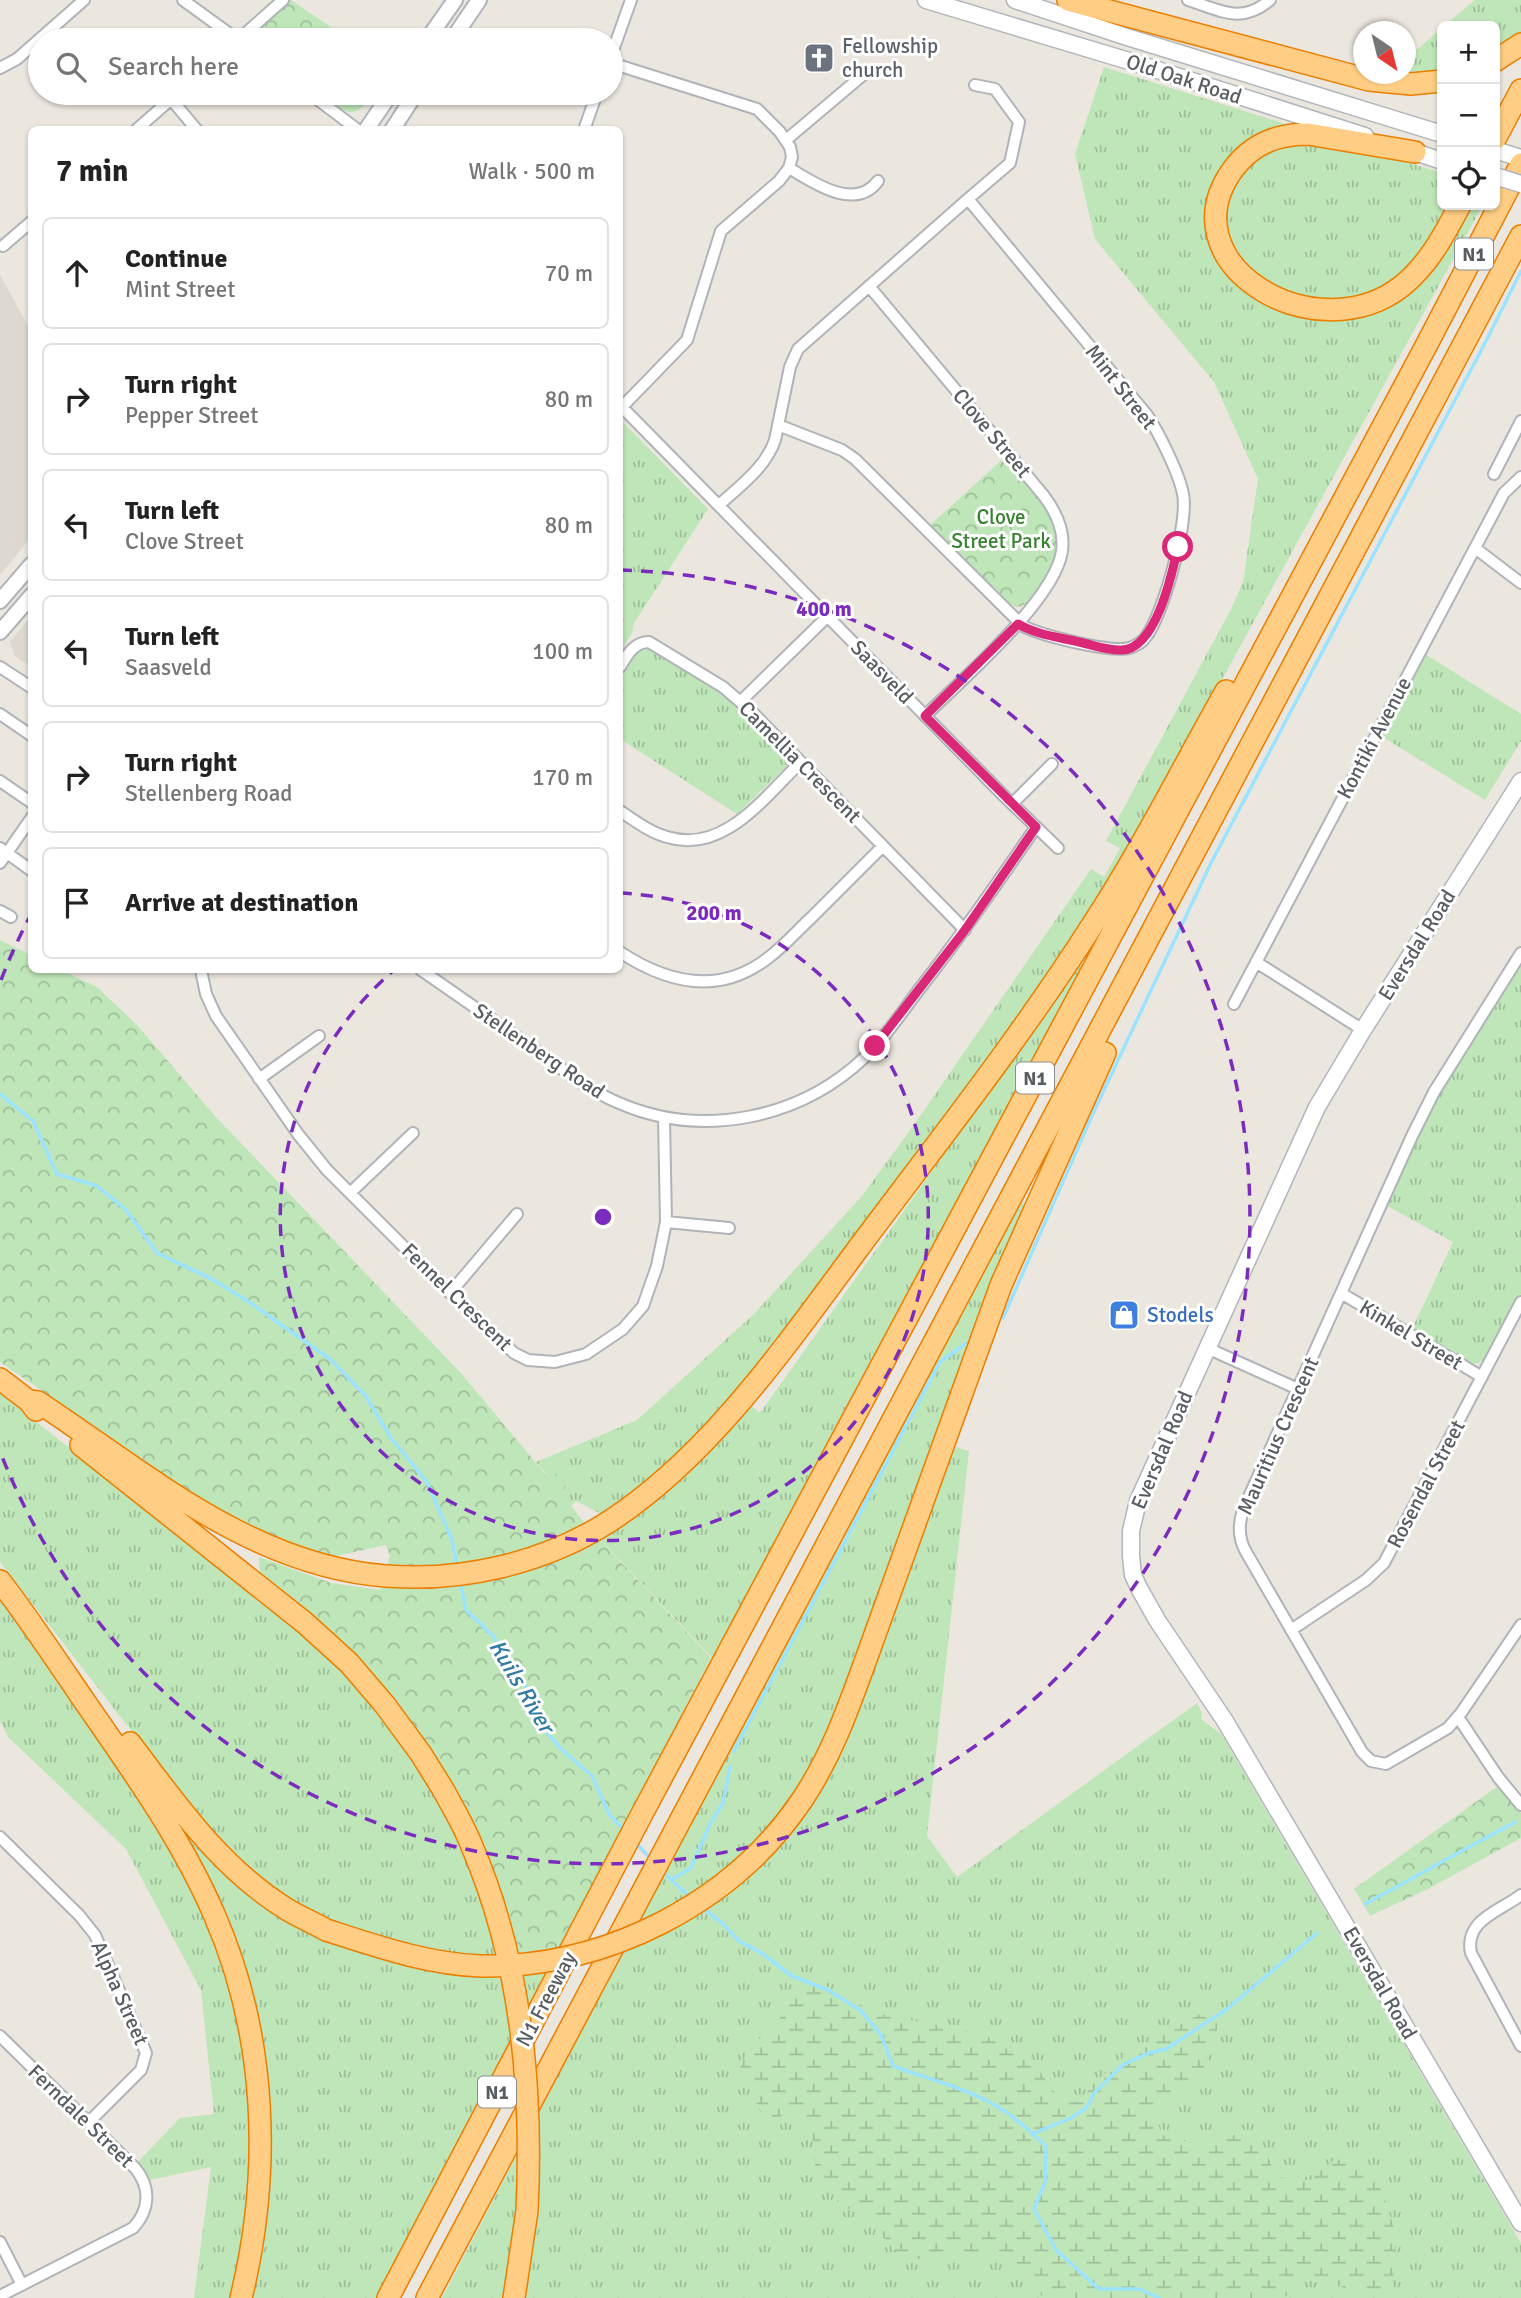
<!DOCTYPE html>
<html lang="en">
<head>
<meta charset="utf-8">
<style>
  :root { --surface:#fff; --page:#f6f6f6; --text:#222; --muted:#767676; --line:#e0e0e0 }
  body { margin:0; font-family:Signika,sans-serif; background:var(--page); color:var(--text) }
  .controls { position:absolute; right:21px; top:21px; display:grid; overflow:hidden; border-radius:10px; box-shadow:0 2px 5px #0004 }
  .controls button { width:63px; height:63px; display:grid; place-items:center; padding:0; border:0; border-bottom:2px solid var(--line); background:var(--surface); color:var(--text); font:35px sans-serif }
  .compass { position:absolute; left:1353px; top:21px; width:63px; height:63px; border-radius:50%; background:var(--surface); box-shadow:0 2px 5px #0004; rotate:145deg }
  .stop { position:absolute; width:21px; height:21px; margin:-16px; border:5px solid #db2777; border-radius:50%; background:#fff }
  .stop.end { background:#db2777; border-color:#fff; box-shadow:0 2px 7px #0008 }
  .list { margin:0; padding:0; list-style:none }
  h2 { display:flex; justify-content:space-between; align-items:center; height:91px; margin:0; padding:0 28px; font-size:30px }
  h2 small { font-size:23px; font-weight:400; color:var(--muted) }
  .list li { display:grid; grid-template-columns:46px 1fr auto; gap:21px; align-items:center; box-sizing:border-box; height:112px; margin:0 14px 14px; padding:0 14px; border:2px solid var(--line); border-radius:10px }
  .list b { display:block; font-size:26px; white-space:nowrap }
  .list p { margin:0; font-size:23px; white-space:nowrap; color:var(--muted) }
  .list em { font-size:23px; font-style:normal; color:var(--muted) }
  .icon { flex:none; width:38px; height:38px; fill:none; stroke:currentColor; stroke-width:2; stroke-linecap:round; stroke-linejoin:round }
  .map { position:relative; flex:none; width:1521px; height:2298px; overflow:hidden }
  .search { position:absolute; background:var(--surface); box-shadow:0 2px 5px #0004; left:28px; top:28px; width:595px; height:77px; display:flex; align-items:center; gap:18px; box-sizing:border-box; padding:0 24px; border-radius:38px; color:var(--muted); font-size:26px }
  .panel { position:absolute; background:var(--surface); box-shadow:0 2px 5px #0004; left:28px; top:126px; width:595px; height:847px; border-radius:10px }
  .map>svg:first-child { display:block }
  .education { fill:#ded9cf }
  .grass { fill:url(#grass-tufts) }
  .wetland { fill:url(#wetland-marsh) }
  .park { fill:url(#park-crowns) }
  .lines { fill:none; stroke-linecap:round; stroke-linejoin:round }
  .stream { stroke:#9ce3ff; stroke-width:3.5 }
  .minor-casing { stroke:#b0b4b8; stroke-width:14 }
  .tertiary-casing { stroke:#b0b4b8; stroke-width:18 }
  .secondary-casing { stroke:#b1b6bb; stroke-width:19 }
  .motorway-casing { stroke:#eb7e00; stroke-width:24 }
  .minor { stroke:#fff; stroke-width:10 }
  .tertiary { stroke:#fff; stroke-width:14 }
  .secondary { stroke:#fff; stroke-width:16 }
  .motorway { stroke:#ffcd83; stroke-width:21 }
  .secondary-bridge-casing { stroke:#b1b6bb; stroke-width:19; stroke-linecap:butt }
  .motorway-bridge-casing { stroke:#eb7e00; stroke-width:24; stroke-linecap:butt }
  .secondary-bridge { stroke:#fff; stroke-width:16 }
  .motorway-bridge { stroke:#ffcd83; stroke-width:21 }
  .route { stroke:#db2777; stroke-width:9 }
  .ring { fill:none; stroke:#7b2cbf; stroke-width:3.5; stroke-dasharray:12 9 }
  .labels { text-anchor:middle; stroke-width:6; stroke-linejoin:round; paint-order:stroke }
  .shield { fill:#fff; stroke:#8a8e90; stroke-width:2 }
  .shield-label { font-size:19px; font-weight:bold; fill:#585d61 }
  .worship-label { font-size:21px; fill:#5b616d; stroke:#fff; text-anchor:start }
  .street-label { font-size:21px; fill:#585d61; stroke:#fff }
  .park-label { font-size:21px; fill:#37822e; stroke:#fff }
  .shop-label { font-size:21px; fill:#366cbe; stroke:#fff; text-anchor:start }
  .water-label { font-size:23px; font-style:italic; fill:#307aa4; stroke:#fff }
  .centre { fill:#7b2cbf; stroke:#fff; stroke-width:3.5 }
  .ring-label { font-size:21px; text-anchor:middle; font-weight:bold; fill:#7b2cbf; stroke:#fff; stroke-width:6; stroke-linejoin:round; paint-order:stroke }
</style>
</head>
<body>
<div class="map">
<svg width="1521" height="2298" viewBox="0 0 1521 2298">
  <defs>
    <pattern id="grass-tufts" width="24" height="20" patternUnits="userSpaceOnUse" patternTransform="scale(1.75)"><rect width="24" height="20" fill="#bfe6b8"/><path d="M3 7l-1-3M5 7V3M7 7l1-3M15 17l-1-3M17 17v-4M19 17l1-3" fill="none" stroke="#9ebe99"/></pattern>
    <pattern id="wetland-marsh" width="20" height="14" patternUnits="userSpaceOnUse" patternTransform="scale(1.75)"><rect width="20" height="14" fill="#bfe6b8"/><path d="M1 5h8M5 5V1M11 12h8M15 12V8" fill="none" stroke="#9ebe99"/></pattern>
    <pattern id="park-crowns" width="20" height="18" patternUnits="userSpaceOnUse" patternTransform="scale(1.75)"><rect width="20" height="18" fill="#bfe6b8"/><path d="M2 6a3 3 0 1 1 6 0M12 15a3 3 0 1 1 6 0" fill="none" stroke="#9ebe99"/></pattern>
  </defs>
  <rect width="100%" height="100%" fill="#ece7de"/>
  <!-- education -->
  <path class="education" d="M0,275L32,333L31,537L0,575Z
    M31,616V667L15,656L10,642Z"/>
  <!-- grass -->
  <path class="grass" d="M1475,0H1521V35L1495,54V26H1444Z
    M1442,28V74H1406V59Z
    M1104,67L1442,173V205H1483L1127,852L1052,973L789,1329L693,1441L656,1476L603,1515L576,1501L571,1506L561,1493L568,1483L548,1476L536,1462L637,1420L754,1314L861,1197L911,1129L1091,869L1104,877L1120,848L1106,841L1231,609L1243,582L1258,479L1214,382L1095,239L1075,154Z
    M620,419L708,509L634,623L632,633L620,653Z
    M645,648L652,649L719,691L747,715L792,761L737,814L620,739V680L636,653Z
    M1425,654L1521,714V741L1485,800L1381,736Z
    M1078,961L1083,963L714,1660L596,1535L745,1401L760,1413L1004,1070Z
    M1521,965V1294L1485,1358L1479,1363L1472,1364L1412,1329L1453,1242L1387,1206L1424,1123L1446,1082Z
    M1019,1201L1027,1205L840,1705L809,1774L756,1844L690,1899L637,1927Z
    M0,1393L330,1654L407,1744L465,1846L500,1957L455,1956L346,1930L287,1899L235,1858L192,1809L0,1562Z
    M955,1447L969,1451L927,1836L957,1877L1197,1703L1202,1713L1201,1719L1221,1734L1521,2243V2298H524L536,2227L540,2110L624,1951L687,1921L742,1882L785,1839L816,1798L844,1745Z
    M0,1597L95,1726L195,1889L221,1952L249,2064L251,2213L234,2298H194L211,2167L145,2181L134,2166L180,2118L214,2114L201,1990L126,1849L8,1737L0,1721Z
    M167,1805L330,1941L376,1958L413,1968L441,1972L505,1975L515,2036L377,2298H246L262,2070Z
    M549,1971L529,2009L523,1974Z
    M522,2145V2178L506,2298H442Z"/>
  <!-- wetland -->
  <path class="wetland" d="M812,1978L868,2009L887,2016L961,2029L988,2037L1038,2069L1060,2100L1080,2102L1092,2085L1128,2053L1202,2013L1227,2009L1212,2040L1201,2076L1164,2100L1155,2119L1164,2136L1200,2145L1247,2131L1269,2159L1276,2177L1310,2180L1335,2159L1360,2164L1379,2180L1396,2235L1393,2288L1378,2297L1338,2286L1298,2279L1285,2298H1043L1028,2273L983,2251L947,2257L903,2260L883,2237L881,2219L840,2206L815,2165L811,2125L796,2107L767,2125L740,2067L748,2050L779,2020L794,1992Z"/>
  <!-- park -->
  <path class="park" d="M289,0H291L350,40H255C257,24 280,13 289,0Z
    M319,93H374C353,124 345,112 319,93Z
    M1005,457C1037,496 1080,534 1041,586C1034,595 1029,605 1017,607L1007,604L930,525Z
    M0,940L31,955L32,970H61L97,987L138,1026L215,1116L460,1372L547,1476L552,1471L568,1483L561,1493L586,1525L711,1658L560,1947L518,1953C487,1834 431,1727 341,1642C316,1617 287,1595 260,1573L259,1557L331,1583L380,1590L390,1556L386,1545L332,1557L275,1540L217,1511L0,1362Z
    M1498,1786L1521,1813V1838L1428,1889L1370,1916L1354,1889Z"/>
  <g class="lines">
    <!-- stream -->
    <path class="stream" d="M0,1094L33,1121L57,1174L97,1186L126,1210L157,1253L210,1278L249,1302L330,1359L365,1395L391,1438L427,1482L452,1540L457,1567
      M1003,1318L1095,1109L1211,863L1484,345L1521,271
      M460,1582L466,1610L493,1636L535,1702L544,1729L560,1748L592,1776L609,1814L624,1830
      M734,1751L940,1362L965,1344
      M636,1843L650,1858
      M662,1871L690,1897
      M671,1880L691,1868L711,1822L723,1803L730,1767
      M1365,1904L1515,1822
      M701,1907L722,1923L739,1941L763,1954L792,1976L828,1990L860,2010L881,2035L893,2066C931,2080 975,2090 1009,2114C1022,2124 1034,2135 1046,2146L1045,2182L1034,2209L1056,2250L1099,2289H1139L1159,2298
      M1032,2134L1071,2118L1086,2108L1095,2092L1124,2064L1149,2053L1166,2049L1227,2009L1317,1933"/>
    <!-- minor casing -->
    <g class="minor-casing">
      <path id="minor" d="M183,0L238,40
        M1188,0C1220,10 1241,25 1270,0
        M238,40L283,0
        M611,56L631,0
        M611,63L757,109L780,132L790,147L792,157L789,168L779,181L721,231L687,340L622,407
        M0,68L17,59L84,0
        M309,93L358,130
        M171,99L197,130
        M136,130L178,93
        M584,130L597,93
        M786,140L863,75
        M789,168C812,182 855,212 878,181
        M968,199L1010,163L1019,122L995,89L975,85
        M3,246L32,221
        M869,286L1044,496C1056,512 1065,530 1062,551C1055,600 962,679 925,716
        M620,405L1004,796L1058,848
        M1494,474L1521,421
        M719,505C740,486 766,467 775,440L790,367L798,349L968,199L1147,415C1159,433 1179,473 1183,494C1189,521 1163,617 1145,638C1142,642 1137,645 1132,647C1116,655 1040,635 1023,626L855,459L842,450L778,425
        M1475,548L1521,583
        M0,667L32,688
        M620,667C627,655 634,642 649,642L723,687L751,711L965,930
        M741,701L828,616
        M0,714L32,736
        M0,781L32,803
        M1012,804L1052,764
        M620,811C634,820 649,832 667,837C724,855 765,796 801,762
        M0,848L32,871
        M0,863L32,817
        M0,911L11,917
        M620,952C667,983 719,996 768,958C784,946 797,931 811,918C835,894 859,870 883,846
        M1521,953L1434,1092L1412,1136L1243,1510C1238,1525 1238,1538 1246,1552L1362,1752L1371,1761L1386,1764L1448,1728L1461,1713L1521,1625
        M1256,962L1363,1030
        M201,970L206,994L216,1016L298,1134L327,1170L450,1293L514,1353L528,1360L555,1362L586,1354L623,1329L643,1306L657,1266L666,1222L664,1118
        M421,970C460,997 499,1024 538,1052C564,1070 590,1091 619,1103C702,1139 800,1119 865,1057C889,1034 907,1004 928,978C966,929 1001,878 1036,827
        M1234,1004L1504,493L1521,477
        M259,1079L319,1036
        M350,1193L413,1133
        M666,1222L729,1228
        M450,1293L517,1214
        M1341,1293L1482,1377
        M1207,1348L1298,1389
        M1291,1630L1366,1580L1384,1563L1521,1302
        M1458,1717L1498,1777L1521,1805
        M0,1837L79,1915L95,1935L146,2053L141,2070L88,2123
        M1521,1895C1500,1911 1464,1920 1471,1953L1521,2046
        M0,2036L135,2168C151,2187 150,2210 133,2228L0,2296
        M0,2242L22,2285"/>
    </g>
    <!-- tertiary casing -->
    <g class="tertiary-casing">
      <path id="tertiary" d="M427,40L455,0
        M452,40L479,0
        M366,130L391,93
        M392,130L416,93
        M0,601L32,564
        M0,632L32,595"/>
    </g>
    <!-- secondary casing -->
    <g class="secondary-casing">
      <path id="secondary" d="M926,0L1129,61L1365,136
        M1015,0L1127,37L1442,134
        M1406,149L1442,161
        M1495,150L1521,158
        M1521,781L1363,1030L1317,1107L1138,1501L1131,1531V1556L1133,1575L1139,1588L1157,1620L1225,1721L1521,2223"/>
    </g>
    <!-- motorway casing -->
    <g class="motorway-casing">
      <path id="motorway" d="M1068,0L1369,80L1411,84L1442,81
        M1495,61L1521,44
        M1495,139L1521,90
        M1415,152L1308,134C1278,134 1253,143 1234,168C1163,263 1315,354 1402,286C1429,264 1444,235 1460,205
        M0,1379L29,1401L36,1410
        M29,1401L38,1402C146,1473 252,1566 386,1576C463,1582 545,1563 610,1521C710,1456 787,1344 857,1250C937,1143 1021,1037 1093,924C1142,849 1182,769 1226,691
        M81,1445L305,1623L349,1663L385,1705L421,1754L444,1791
        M0,1581C30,1620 57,1661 85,1702C132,1770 181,1838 214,1914C267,2035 272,2171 241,2298
        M869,1651L1001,1285L1105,1053
        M130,1743C176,1804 221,1869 288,1910C300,1917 314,1923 326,1930
        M388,2298L643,1812L1427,344L1521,164
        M427,2298C790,1610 1159,925 1521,236
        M514,2298L527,2211"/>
    </g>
    <!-- minor -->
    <use href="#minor" class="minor"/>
    <!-- tertiary -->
    <use href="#tertiary" class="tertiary"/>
    <!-- secondary -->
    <use href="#secondary" class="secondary"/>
    <!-- motorway -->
    <use href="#motorway" class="motorway"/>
    <!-- secondary-bridge casing -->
    <g class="secondary-bridge-casing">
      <path id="secondary-bridge" d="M1495,176L1521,184"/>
    </g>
    <!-- motorway-bridge casing -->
    <g class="motorway-bridge-casing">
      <path id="motorway-bridge" d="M444,1791C453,1808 464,1826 471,1844C521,1960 533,2085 527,2211
        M326,1930C376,1946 427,1964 481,1966C605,1968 732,1904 802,1800C833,1754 850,1703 869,1651"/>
    </g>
    <!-- secondary-bridge -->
    <use href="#secondary-bridge" class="secondary-bridge"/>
    <!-- motorway-bridge -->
    <use href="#motorway-bridge" class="motorway-bridge"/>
  </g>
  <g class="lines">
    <!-- route -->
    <path class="route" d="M875,1046L965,930L1036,827L925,716L1018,624C1037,635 1058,637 1079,642C1093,645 1108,651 1122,650C1156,649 1172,574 1178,547"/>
  </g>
  <!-- distance rings -->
  <g class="ring">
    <path d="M620 893A324 324 0 1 1 393 971"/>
    <path d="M1 980A647 647 0 0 1 29 918M620 570A647 647 0 1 1 1 1454"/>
  </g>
  <!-- icons -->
  <defs>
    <g id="church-square" transform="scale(1.575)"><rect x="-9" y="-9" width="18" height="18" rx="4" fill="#6b7280" stroke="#fff"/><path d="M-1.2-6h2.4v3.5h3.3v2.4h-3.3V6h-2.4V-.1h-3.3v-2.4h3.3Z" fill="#fff"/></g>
    <g id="shop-square" transform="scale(1.575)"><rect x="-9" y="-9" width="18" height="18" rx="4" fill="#3f7fe0" stroke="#fff"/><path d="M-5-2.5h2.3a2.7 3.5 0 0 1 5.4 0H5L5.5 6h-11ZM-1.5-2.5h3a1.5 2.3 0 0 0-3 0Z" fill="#fff"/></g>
  </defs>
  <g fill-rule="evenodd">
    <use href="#church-square" x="819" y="58"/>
    <use href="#shop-square" x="1124" y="1315"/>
  </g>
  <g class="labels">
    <!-- shield labels -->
    <g class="shield">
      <rect x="1455" y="238.5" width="38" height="31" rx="5"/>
      <rect x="1016" y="1062.5" width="38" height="31" rx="5"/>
      <rect x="478" y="2076.5" width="38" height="31" rx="5"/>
    </g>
    <g class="shield-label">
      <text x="1474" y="261">N1</text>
      <text x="1035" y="1085">N1</text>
      <text x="497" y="2099">N1</text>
    </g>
    <!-- worship labels -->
    <g class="worship-label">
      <text x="842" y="53">Fellowship<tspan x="842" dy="24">church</tspan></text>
    </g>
    <!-- street labels -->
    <g class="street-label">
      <text transform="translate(1184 79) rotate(18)" y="7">Old Oak Road</text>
      <text transform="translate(1121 387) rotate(52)" y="7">Mint Street</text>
      <text transform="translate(992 433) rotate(50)" y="7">Clove Street</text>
      <text transform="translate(882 672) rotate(46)" y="7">Saasveld</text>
      <text transform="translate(1374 738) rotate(-62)" y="7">Kontiki Avenue</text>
      <text transform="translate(800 762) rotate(45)" y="7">Camellia Crescent</text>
      <text transform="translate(1417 945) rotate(-58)" y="7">Eversdal Road</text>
      <text transform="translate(539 1051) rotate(34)" y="7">Stellenberg Road</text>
      <text transform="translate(457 1297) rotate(44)" y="7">Fennel Crescent</text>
      <text transform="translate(1411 1335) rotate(31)" y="7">Kinkel Street</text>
      <text transform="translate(1278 1436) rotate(-66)" y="7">Mauritius Crescent</text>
      <text transform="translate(1162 1450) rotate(-67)" y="7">Eversdal Road</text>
      <text transform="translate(1426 1484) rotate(-62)" y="7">Rosendal Street</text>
      <text transform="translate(1380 1983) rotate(60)" y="7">Eversdal Road</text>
      <text transform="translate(120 1993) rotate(66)" y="7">Alpha Street</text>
      <text transform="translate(546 1999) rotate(-62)" y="7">N1 Freeway</text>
      <text transform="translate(81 2116) rotate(44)" y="7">Ferndale Street</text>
    </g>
    <!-- park labels -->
    <g class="park-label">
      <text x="1001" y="524">Clove<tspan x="1001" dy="24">Street Park</tspan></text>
    </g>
    <!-- shop labels -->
    <g class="shop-label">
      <text x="1147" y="1322">Stodels</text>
    </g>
    <!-- water labels -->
    <g class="water-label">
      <text transform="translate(522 1686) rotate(59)" y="8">Kuils River</text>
    </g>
  </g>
  <circle cx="603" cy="1217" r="10" class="centre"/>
  <g class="ring-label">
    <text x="824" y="616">400 m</text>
    <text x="714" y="920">200 m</text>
  </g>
</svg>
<div class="controls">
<button>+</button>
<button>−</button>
<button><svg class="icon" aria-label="locate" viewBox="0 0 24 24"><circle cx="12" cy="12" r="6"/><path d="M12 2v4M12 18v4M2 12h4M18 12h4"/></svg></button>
</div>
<svg class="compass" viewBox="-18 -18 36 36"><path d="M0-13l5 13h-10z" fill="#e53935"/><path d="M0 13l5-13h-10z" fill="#767676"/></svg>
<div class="stop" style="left:1178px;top:547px"></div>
<div class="stop end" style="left:875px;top:1046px"></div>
<div class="search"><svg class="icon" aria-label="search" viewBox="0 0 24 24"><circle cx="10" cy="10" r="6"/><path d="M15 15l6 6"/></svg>Search here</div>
<section class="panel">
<h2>7 min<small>Walk · 500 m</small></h2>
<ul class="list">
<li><svg class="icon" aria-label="ahead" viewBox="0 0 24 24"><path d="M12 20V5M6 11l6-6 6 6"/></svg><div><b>Continue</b><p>Mint Street</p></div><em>70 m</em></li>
<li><svg class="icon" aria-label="right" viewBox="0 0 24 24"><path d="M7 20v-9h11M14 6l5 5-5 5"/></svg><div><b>Turn right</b><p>Pepper Street</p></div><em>80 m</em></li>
<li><svg class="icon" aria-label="left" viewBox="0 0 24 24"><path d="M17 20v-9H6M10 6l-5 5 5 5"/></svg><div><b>Turn left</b><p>Clove Street</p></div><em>80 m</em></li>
<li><svg class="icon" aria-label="left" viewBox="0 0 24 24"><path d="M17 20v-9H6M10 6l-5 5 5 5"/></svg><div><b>Turn left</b><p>Saasveld</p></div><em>100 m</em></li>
<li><svg class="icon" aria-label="right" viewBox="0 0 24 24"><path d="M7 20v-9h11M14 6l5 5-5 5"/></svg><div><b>Turn right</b><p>Stellenberg Road</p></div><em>170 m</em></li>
<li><svg class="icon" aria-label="arrive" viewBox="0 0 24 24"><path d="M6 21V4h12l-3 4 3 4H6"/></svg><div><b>Arrive at destination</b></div></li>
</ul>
</section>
</div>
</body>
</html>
